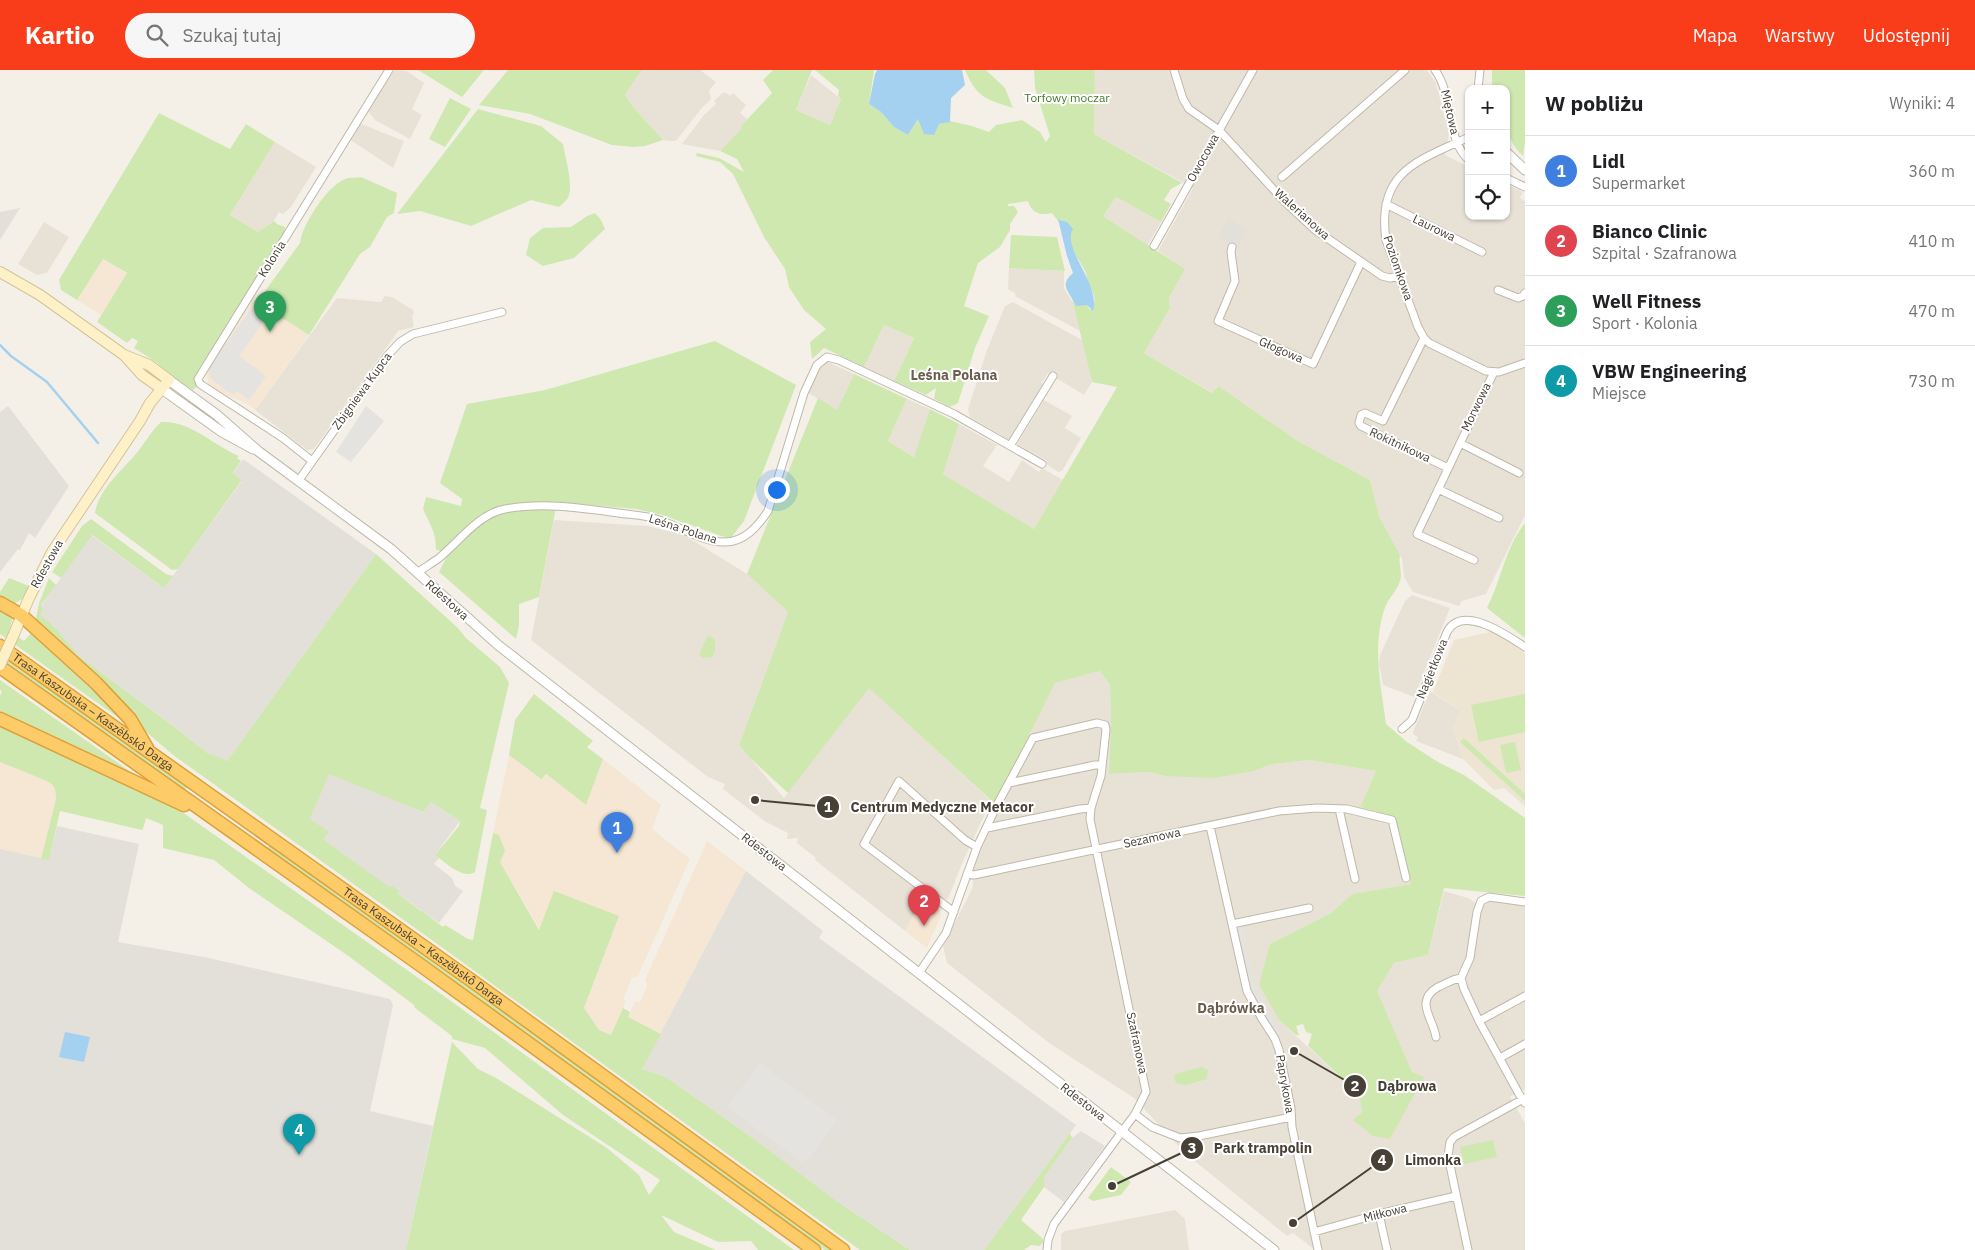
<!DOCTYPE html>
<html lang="pl">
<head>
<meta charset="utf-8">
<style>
  :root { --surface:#fff; --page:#f6f6f6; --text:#202124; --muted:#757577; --line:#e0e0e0; --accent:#f93c19 }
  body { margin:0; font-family:"IBM Plex Sans",sans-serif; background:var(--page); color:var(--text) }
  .controls { position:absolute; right:15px; top:15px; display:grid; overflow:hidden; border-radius:10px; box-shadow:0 1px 4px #0004 }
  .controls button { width:45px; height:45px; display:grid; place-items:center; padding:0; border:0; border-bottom:1px solid var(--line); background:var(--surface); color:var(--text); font:25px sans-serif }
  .you { position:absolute; left:776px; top:419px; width:18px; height:18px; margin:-12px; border:4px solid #fff; border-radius:50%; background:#1a73e8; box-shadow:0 0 0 8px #1a73e833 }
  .badge { display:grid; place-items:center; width:32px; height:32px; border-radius:50%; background:var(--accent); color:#fff; font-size:16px; font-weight:700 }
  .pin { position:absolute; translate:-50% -41px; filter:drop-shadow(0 1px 2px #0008) }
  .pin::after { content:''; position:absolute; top:26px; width:18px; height:15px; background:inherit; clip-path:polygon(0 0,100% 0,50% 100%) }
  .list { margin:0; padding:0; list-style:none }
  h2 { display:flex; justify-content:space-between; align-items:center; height:65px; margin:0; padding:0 20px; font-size:21px }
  h2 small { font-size:16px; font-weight:400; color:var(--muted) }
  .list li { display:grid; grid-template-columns:32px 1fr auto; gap:15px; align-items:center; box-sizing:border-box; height:70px; padding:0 20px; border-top:1px solid var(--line) }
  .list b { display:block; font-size:19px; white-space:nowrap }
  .list p { margin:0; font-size:16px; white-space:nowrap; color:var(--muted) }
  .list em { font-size:16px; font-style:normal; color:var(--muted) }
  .icon { flex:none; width:28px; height:28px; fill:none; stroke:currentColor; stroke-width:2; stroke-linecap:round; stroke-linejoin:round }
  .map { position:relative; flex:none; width:1525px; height:1180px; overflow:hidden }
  header { display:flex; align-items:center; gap:30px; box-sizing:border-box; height:70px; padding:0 25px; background:var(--accent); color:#fff }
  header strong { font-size:24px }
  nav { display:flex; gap:28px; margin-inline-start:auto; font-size:18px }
  .search { width:350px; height:45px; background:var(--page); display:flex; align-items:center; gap:12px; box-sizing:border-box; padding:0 18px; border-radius:28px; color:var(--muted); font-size:19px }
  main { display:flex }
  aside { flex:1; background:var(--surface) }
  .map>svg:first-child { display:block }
  .residential { fill:#e8e2d6 }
  .commercial { fill:#f5e7d3 }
  .industrial { fill:#e3dfd9 }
  .education { fill:#ede5d1 }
  .green { fill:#cfe8b0 }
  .parking { fill:#e5e3df }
  .water { fill:#a4d1f0 }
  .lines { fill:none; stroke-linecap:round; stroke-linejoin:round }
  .stream { stroke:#a4d1f0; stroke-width:2.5 }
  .minor-casing { stroke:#bfb8aa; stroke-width:9 }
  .tertiary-casing { stroke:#bfb8aa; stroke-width:11 }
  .secondary-casing { stroke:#d3c498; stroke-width:12 }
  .motorway-casing { stroke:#dda138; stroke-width:15 }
  .minor { stroke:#fff; stroke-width:7 }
  .tertiary { stroke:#fff; stroke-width:9 }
  .secondary { stroke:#fef1c7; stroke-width:10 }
  .motorway { stroke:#fdcc69; stroke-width:12 }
  .secondary-bridge-casing { stroke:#d3c498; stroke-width:12; stroke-linecap:butt }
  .secondary-bridge { stroke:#fef1c7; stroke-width:10 }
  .labels { text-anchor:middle; stroke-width:4; stroke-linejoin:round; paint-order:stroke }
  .park-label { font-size:12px; fill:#477929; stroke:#fff }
  .street-label { font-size:12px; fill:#474036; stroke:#fff }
  .neighbourhood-label { font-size:14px; font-weight:bold; fill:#6a5e4e; stroke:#fff }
  .leader { fill:none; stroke:#474036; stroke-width:2 }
  .callout-dot { fill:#474036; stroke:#fff; stroke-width:2 }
  .mark-label { font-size:15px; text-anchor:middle; font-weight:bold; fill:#fff }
  .callout-label { font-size:14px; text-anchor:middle; font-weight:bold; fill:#474036; stroke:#fff; stroke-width:4; stroke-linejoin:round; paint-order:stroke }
</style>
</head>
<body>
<header>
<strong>Kartio</strong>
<div class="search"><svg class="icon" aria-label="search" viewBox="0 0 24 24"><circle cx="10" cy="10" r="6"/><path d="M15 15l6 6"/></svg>Szukaj tutaj</div>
<nav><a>Mapa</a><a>Warstwy</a><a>Udostępnij</a></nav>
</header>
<main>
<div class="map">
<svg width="1525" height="1180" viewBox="0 0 1525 1180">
  <rect width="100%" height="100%" fill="#f4f0e8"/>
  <!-- residential -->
  <path class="residential" d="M395,0L407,1L424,13L412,39L422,45L410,69L375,50L367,40Z
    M642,0H700L716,12L709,21L711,29L701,39L676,71H668L663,70L633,37L625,25Z
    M1095,0H1427L1436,13L1449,64L1445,85L1469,97V146H1506V114L1523,122L1520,128L1525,131V445L1486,524L1462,531L1459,536L1413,522L1404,507L1402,489L1379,446L1370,410L1298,371L1217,316L1213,323L1144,283L1170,238L1169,228L1185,199L1158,181L1193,118L1094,64Z
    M811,5L841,29L830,55L796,40Z
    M725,22L730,26L733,23L746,35L740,43L747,49L741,56L743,58L720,81L682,74L704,45L716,34L714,31L721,24Z
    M359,53L404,71L393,98L349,69Z
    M275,72L316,97L291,137L283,144L279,142L274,151L258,162L230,145Z
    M1116,127L1161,152L1148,175L1103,146Z
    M44,152L69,167L47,203L37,205L18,194Z
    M1009,198L1064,201V218L1073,233L1080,261L1015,226L1016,224L1008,219Z
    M385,226L392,227L411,239H413L414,245H412L414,257L398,261L314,379L307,380L255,340L337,228L381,232Z
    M1013,232L1082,270L1092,312L1084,325L1048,303L1042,312L1043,315L1009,370L970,347L968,339L987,280L1005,236Z
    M884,255L914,268L894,311L864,297Z
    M828,292L854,304L837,340L807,322L820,295Z
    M907,329L930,339L915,387L888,371Z
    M1044,330L1072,346L1065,358L1081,368L1062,401L1058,402L1045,393L1046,390L1017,374Z
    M959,354L997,375L983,396L1009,412L1022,390L1039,402L1042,398L1063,410L1034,459L943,404Z
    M554,450L647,456L684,465L747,504L788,542L739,675L784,728L869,617L991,731L963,791L948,829L944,830L928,818L905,861L815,790L816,788L797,773L798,768L787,769L788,763L766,752L723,719L725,714L708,707L531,570Z
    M1412,525L1450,538L1414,627L1383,615L1379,594L1380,585L1405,531Z
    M1100,601L1110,615L1111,655L1110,704L1148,702L1165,706L1254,701L1273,694L1309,690L1376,701L1360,737L1394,747L1411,814L1352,824L1331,843L1270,874L1280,951L1359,1024L1362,1042L1353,1050L1412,1002L1376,921L1394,893L1428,885L1444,821L1468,828L1482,837L1490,831L1525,836V1021L1522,1019L1510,1027L1525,1053V1180H1315L1293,1163L1287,1166L1186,1084L1134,1028L1049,973L947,893L943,876L973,817V797L1001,733L1036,669L1030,662L1055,613Z
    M1430,621L1461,641L1453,658L1463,689L1416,671L1418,667L1414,665L1413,662Z
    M1175,1140L1185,1149L1189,1180H1061V1164L1065,1161Z"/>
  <!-- commercial -->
  <path class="commercial" d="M103,189L127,204L101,245L77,230Z
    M251,228L309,265L255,340L248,334L221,323L209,315L205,300Z
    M0,673L69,704L56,728L41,789L0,779Z
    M509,685L540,709L545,704L586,735L603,689L661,735L652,759L690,789L638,906L632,908L623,929L626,931L611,965L599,960L584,939L619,846L540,860L500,792L499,765L493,763Z
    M707,771L746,801L661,964L628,947L635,932L641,931L647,916L645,910Z
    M923,826L930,831L924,844L930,847L936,836L939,839L941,846L927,878L905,861Z"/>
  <!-- industrial -->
  <path class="industrial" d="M20,138L0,170V142Z
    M1228,148L1248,160L1238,178L1218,167Z
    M8,336L69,416L35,468L29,463L20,480L18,479L0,502V342Z
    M243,389L376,484L227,691L210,685L171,654L80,587L52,554L39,545L43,539L41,536L91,465L164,518L242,411L233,404Z
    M329,703L423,742L431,732L460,751L435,785L439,788L434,794L452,808L455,816L463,821L439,853L398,824L400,821L391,815L389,818L323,769L310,749Z
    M57,756L139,774L118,872L204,887L390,929L393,935L370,1041L433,1056L406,1180H0V779L49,790Z
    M746,801L823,861L819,868L1076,1055L984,1180H910L838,1132L757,1071L666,1007L642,999Z
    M1081,1061L1105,1076L1064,1132L1044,1117V1107L1072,1068Z"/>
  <!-- education -->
  <path class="education" d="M1495,561L1525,583V736L1504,718L1494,720L1463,689L1453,658L1461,641L1433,622L1454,570Z"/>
  <!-- green -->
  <path class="green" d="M418,0H484L462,27Z
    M508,0H642L625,25L633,37L663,70L645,76L633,77L612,75L530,44L479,35Z
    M773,0H812L796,40L830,55L841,29L838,26L839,20L815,0H874L869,34L881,42L894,57L908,65L918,49L939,54L950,51L972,56L989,62L996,55L1022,50L1040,62L1046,72L1050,66L1035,18L1034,0H1095L1094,64L1182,113L1171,119L1164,130L1171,134L1161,152L1116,127L1103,146L1185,199L1169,228L1170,238L1144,283L1212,323L1218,316L1298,371L1370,410L1379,446L1400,485C1398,493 1403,504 1400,511C1397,520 1390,527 1386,535C1371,573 1381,615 1386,654L1407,672L1438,692L1464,705L1525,748V826L1444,818L1428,885L1394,893L1377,921L1412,1002L1424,1007L1390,1069L1373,1066L1353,1050L1362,1042L1359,1024L1308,976L1312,964L1306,962L1303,954L1296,956L1299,965H1296L1280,951L1259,915L1270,874L1331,843L1352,824L1411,814L1394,747L1360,737L1376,701L1309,690L1273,694L1254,701L1214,708L1165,706L1148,702L1109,704L1111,655L1110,615L1100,601L1055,613L995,734L869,618L788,723L750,688L739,675L788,542L747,504L818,328L837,340L854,304L907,329L888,371L914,387L930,339L959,354L943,404L1034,459L1117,317L1092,312L1072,229L1077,236L1081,234L1087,235L1090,240C1098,230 1094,225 1089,215C1087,211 1087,207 1086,203C1080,190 1064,173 1072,159L1066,152L1060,149L1058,151L1052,143C1039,146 1032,143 1028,131L1008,134V136H1014L1018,142L1010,154V160L1000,177L978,193L964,236L989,246L975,278L958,333L950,337L934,329L936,318L926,325L894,311L914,268L884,255L864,297L824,278L812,289L810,272L826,259L804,240L789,217L785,199L764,167L733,104L720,92L696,86L697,83L719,88L744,102L737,89L720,81L742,58L741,56L772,23L763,10Z
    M965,0H986L1005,18L1013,38C986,29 977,28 965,0Z
    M1492,0H1525V72L1523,86C1501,64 1506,47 1506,19H1492Z
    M450,28L471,39L445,77L429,69Z
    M478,39L541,56L563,74C565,86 573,114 569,125C568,130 562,134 559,137L531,130L471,156L420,141L397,144Z
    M159,43L230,79L246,54L275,72L230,145L258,162L274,151L277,154L285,157V162L195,311L197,316L193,320L178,311L156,292L134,278L138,271L132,268L127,273L97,252L127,203L103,189L77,230L61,220L59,210Z
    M361,107L397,123L394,143L387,147L370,177L360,184L309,265L257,232L300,173C302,155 327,116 345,109C349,107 356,108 361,107Z
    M595,143L601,150L605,159L574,188L543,196L526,185L530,168L543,158L571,157L587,146Z
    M1011,165L1057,167L1065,201L1009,198Z
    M715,271L796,315L744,451L730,469L662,445L636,439L557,432L539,527L519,534V556L516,569L439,502L449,482L436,480C436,461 430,455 423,439L426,427L461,436L462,429L440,413L467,334L545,320Z
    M161,352C190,350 213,375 239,386L237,388L241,391L233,403L242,410L178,499L172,500L95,443C98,421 120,402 134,386C144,375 150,362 161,352Z
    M91,449L166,504L173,506L164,518L92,465L61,508L52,502L82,456Z
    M1525,453V568L1487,538C1501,511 1505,478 1525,453Z
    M376,484L458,558L466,568L500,597L509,613L480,738L487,740L475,802C463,810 445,792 435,785L459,756L460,751L431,732L423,742L329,704L310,749L329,762L323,769L389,817L391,815L400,821L398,824L421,841H422L443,857L445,855L468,869L473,870L493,763L499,765L505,781L500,792L539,860L554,821L619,846L584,938L599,960L611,965L623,938L630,942L628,947L661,964L642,999L666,1007L757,1071L838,1132L910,1180H860L429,868L173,685L144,660L105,617L35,553L39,533L49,508L56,515L41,535L43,539L40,545L52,554L80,587L172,655L210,685L211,684L227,691Z
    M9,508L29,516L22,529L14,534L0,530V522Z
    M0,537L13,546L9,561L24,571L32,562L88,610L126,653L0,564Z
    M708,565L715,570V581L712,587L702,588L699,584Z
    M0,584L188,717L185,720L0,590Z
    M0,610L138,707L0,645V626L2,621L0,620Z
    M534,624L593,671L587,677L603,689L586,735L546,704L541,709L509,685L515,650Z
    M1525,624V662L1479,672L1471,635Z
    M0,654L157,727L182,742L451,931L794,1180H758L751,1171L718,1172L661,1145L674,1162L716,1180H406L452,972L478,999L496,1008L607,1078L639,1105L649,1125L660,1110L563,1045L485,978L452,969V966L415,938L414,935L347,885L249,818L214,790L163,778V755L146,748L143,759L142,760L60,741L49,790L41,789L56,729C56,720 55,715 47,711L0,692Z
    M1464,668L1525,724V731L1460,672Z
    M1515,672L1521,700L1506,703L1500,675Z
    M270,775L414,876L833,1180H825L435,897L267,778Z
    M1201,997L1208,1000L1207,1009L1186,1015L1176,1013L1174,1008L1175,1004Z
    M1070,1063L1072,1068L1044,1107V1117L1021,1150L1041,1167L1043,1170V1173L1039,1176L1031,1175L1024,1180H984Z
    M1493,1070L1497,1087L1464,1094L1460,1077Z
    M1111,1097L1131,1112L1121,1125L1093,1131L1088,1128Z"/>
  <!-- parking -->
  <path class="parking" d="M253,236L267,247L239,286L266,306L249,330L237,321L234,325L227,321L209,307L211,304L207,300Z
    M366,336L384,351L351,392L336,382Z
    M1242,855L1254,913L1278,957L1281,964L1277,966L1254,930L1251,921L1236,857Z
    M760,993L837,1050L808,1090L806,1088L803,1093L727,1037Z"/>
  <!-- water -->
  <path class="water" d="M877,0H962L965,15L951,28L950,52L939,54L934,65L924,64L918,49L908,65L894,57L881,42L869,34L875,4Z
    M1058,149L1067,152L1073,159C1061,178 1101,214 1093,241L1087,235L1076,236C1070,222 1058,216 1073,203L1067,186Z
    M65,962L90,967L84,992L59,987Z"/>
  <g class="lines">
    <!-- stream -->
    <path class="stream" d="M0,275L11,286L47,312L98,373"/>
    <!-- minor casing -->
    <g class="minor-casing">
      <path id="minor" d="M1174,0L1183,29L1189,39L1219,60L1286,133L1314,159L1382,206L1390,208L1400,206
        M1435,0C1454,26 1446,71 1469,90
        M1478,19L1480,0
        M1469,67C1417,91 1376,102 1386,170L1418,257L1424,268L1429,273L1486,301L1499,302L1525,293
        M1282,107L1405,0
        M1506,108L1525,117
        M1386,134L1482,182
        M1154,176L1253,0
        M1232,177L1231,182L1235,211L1218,251L1313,294L1361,192
        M1498,220L1518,228L1523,226L1525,223
        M1424,268L1383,351L1365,343L1361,345L1359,353L1361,356L1448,398
        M1460,373L1519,403
        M1010,376L1053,306
        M312,391L283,368L200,314L198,309L389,0
        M299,410L387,286L400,272L413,264L502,242
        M1438,419L1499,448
        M1474,490L1417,464L1494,302
        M417,503C424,498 432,493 439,488C459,472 478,444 505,439C543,432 581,438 618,443C632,445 646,445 659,450C679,456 703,472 723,472C744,473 758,456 768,441L804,323L817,295L827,287L839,290L954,344L1042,394
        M1402,659L1412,650L1447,562C1462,533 1508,566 1525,577
        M1009,713L1095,695H1102
        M1339,739L1355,809
        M1210,756L1247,921L1261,947L1275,969L1279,980L1291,1038L1292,1057L1318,1180
        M987,758L1080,739L1091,738
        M967,804L974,805L1279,741L1317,738L1347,739L1392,750L1406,808
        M1525,832L1489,827L1481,831L1477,842L1470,888L1461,908L1464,919L1479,951L1519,1024L1525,1033
        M954,842L864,774L899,711L965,770L977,777
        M1232,854L1309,838
        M919,903L946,863L977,777L997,735L1033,668L1097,653L1105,655L1106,660L1101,706L1091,738L1090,749L1146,1022L1135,1044L1054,1154L1048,1170L1047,1180
        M1479,951L1525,926
        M1436,967C1433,948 1414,931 1438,917C1446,914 1452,909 1461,908
        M1500,988L1525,974
        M1135,1044L1152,1057L1180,1068L1199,1066L1291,1047
        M1379,1144L1387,1180
        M1314,1162L1379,1144L1456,1126
        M1468,1180L1448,1086L1450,1072L1454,1067L1525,1028"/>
    </g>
    <!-- tertiary casing -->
    <g class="tertiary-casing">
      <path id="tertiary" d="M1506,82L1525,100
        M169,310L217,345L258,381L391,479L498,575L1274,1180
        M162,319L222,362L253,379"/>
    </g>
    <!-- secondary casing -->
    <g class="secondary-casing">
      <path id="secondary" d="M0,202L40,225L124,285L149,295L169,310L150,333L140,351L52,482L29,528L14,564
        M124,285L142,305L162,319"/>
    </g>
    <!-- motorway casing -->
    <g class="motorway-casing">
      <g id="motorway">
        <path d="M0,533L21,545L96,613L130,649L147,678"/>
        <path id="s1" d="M0,576L475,913L843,1180"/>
        <path d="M0,597L419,894L814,1180"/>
        <path d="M0,649L184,735"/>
      </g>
    </g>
    <!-- minor -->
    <use href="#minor" class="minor"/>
    <!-- tertiary -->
    <use href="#tertiary" class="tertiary"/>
    <!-- secondary -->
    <use href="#secondary" class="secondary"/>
    <!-- motorway -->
    <use href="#motorway" class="motorway"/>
    <!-- secondary-bridge casing -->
    <g class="secondary-bridge-casing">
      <path id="secondary-bridge" d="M0,595L14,564"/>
    </g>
    <!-- secondary-bridge -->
    <use href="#secondary-bridge" class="secondary-bridge"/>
  </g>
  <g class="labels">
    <!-- park labels -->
    <g class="park-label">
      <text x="1067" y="32">Torfowy moczar</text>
    </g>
    <!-- street labels -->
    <g class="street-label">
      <text transform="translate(1450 42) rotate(77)" y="4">Miętowa</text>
      <text transform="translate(1203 88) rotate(-61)" y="4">Owocowa</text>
      <text transform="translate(1302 144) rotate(42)" y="4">Walerianowa</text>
      <text transform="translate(1434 158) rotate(26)" y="4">Laurowa</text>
      <text transform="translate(272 189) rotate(-58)" y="4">Kolonia</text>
      <text transform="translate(1398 198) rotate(71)" y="4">Poziomkowa</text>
      <text transform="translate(1281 280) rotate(24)" y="4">Głogowa</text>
      <text transform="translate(362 321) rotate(-54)" y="4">Zbigniewa Kupca</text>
      <text transform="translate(1476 337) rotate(-64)" y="4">Morwowa</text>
      <text transform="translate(1400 375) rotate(25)" y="4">Rokitnikowa</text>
      <text transform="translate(683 459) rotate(18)" y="4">Leśna Polana</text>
      <text transform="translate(47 494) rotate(-61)" y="4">Rdestowa</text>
      <text transform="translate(447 530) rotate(42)" y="4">Rdestowa</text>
      <text transform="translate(1432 599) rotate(-68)" y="4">Nagietkowa</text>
      <text dy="4" stroke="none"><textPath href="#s1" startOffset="114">Trasa Kaszubska – Kaszëbskô Darga</textPath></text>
      <text transform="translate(1152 768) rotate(-12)" y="4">Sezamowa</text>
      <text transform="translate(764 782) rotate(38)" y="4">Rdestowa</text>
      <text dy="4" stroke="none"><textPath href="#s1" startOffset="519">Trasa Kaszubska – Kaszëbskô Darga</textPath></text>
      <text transform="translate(1137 973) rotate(78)" y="4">Szafranowa</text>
      <text transform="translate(1285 1014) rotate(80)" y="4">Paprykowa</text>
      <text transform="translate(1083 1032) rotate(38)" y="4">Rdestowa</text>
      <text transform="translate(1385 1143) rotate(-14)" y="4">Miłkowa</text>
    </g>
    <!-- neighbourhood labels -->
    <g class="neighbourhood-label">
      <text x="954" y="310">Leśna Polana</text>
      <text x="1231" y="943">Dąbrówka</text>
    </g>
  </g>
  <!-- callouts -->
  <path class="leader" d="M755 730L828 737M1294 981L1355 1016M1112 1116L1192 1078M1293 1153L1382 1090"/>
  <g class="callout-dot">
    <circle cx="755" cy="730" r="5"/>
    <circle cx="1294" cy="981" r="5"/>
    <circle cx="1112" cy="1116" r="5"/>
    <circle cx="1293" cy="1153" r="5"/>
    <circle cx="828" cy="737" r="12"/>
    <circle cx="1355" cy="1016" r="12"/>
    <circle cx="1192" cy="1078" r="12"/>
    <circle cx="1382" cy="1090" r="12"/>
  </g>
  <g class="mark-label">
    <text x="828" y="742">1</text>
    <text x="1355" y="1021">2</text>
    <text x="1192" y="1083">3</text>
    <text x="1382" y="1095">4</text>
  </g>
  <g class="callout-label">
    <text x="942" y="742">Centrum Medyczne Metacor</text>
    <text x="1407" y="1021">Dąbrowa</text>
    <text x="1263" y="1083">Park trampolin</text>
    <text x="1433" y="1095">Limonka</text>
  </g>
</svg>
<div class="controls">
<button>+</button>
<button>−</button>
<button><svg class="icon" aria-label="locate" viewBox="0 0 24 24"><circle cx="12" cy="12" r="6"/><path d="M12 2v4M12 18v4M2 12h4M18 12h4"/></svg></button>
</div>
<div class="you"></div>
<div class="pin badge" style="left:617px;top:783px;background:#3f7fe0">1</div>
<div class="pin badge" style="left:924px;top:856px;background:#e0444e">2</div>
<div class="pin badge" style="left:270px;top:262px;background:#2e9e5b">3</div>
<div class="pin badge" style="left:299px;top:1085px;background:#0f9aa8">4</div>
</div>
<aside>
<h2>W pobliżu<small>Wyniki: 4</small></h2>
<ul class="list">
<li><span class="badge" style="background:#3f7fe0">1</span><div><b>Lidl</b><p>Supermarket</p></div><em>360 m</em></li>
<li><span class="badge" style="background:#e0444e">2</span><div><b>Bianco Clinic</b><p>Szpital · Szafranowa</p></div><em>410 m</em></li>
<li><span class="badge" style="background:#2e9e5b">3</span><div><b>Well Fitness</b><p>Sport · Kolonia</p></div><em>470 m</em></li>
<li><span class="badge" style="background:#0f9aa8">4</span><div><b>VBW Engineering</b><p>Miejsce</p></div><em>730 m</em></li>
</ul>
</aside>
</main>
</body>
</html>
